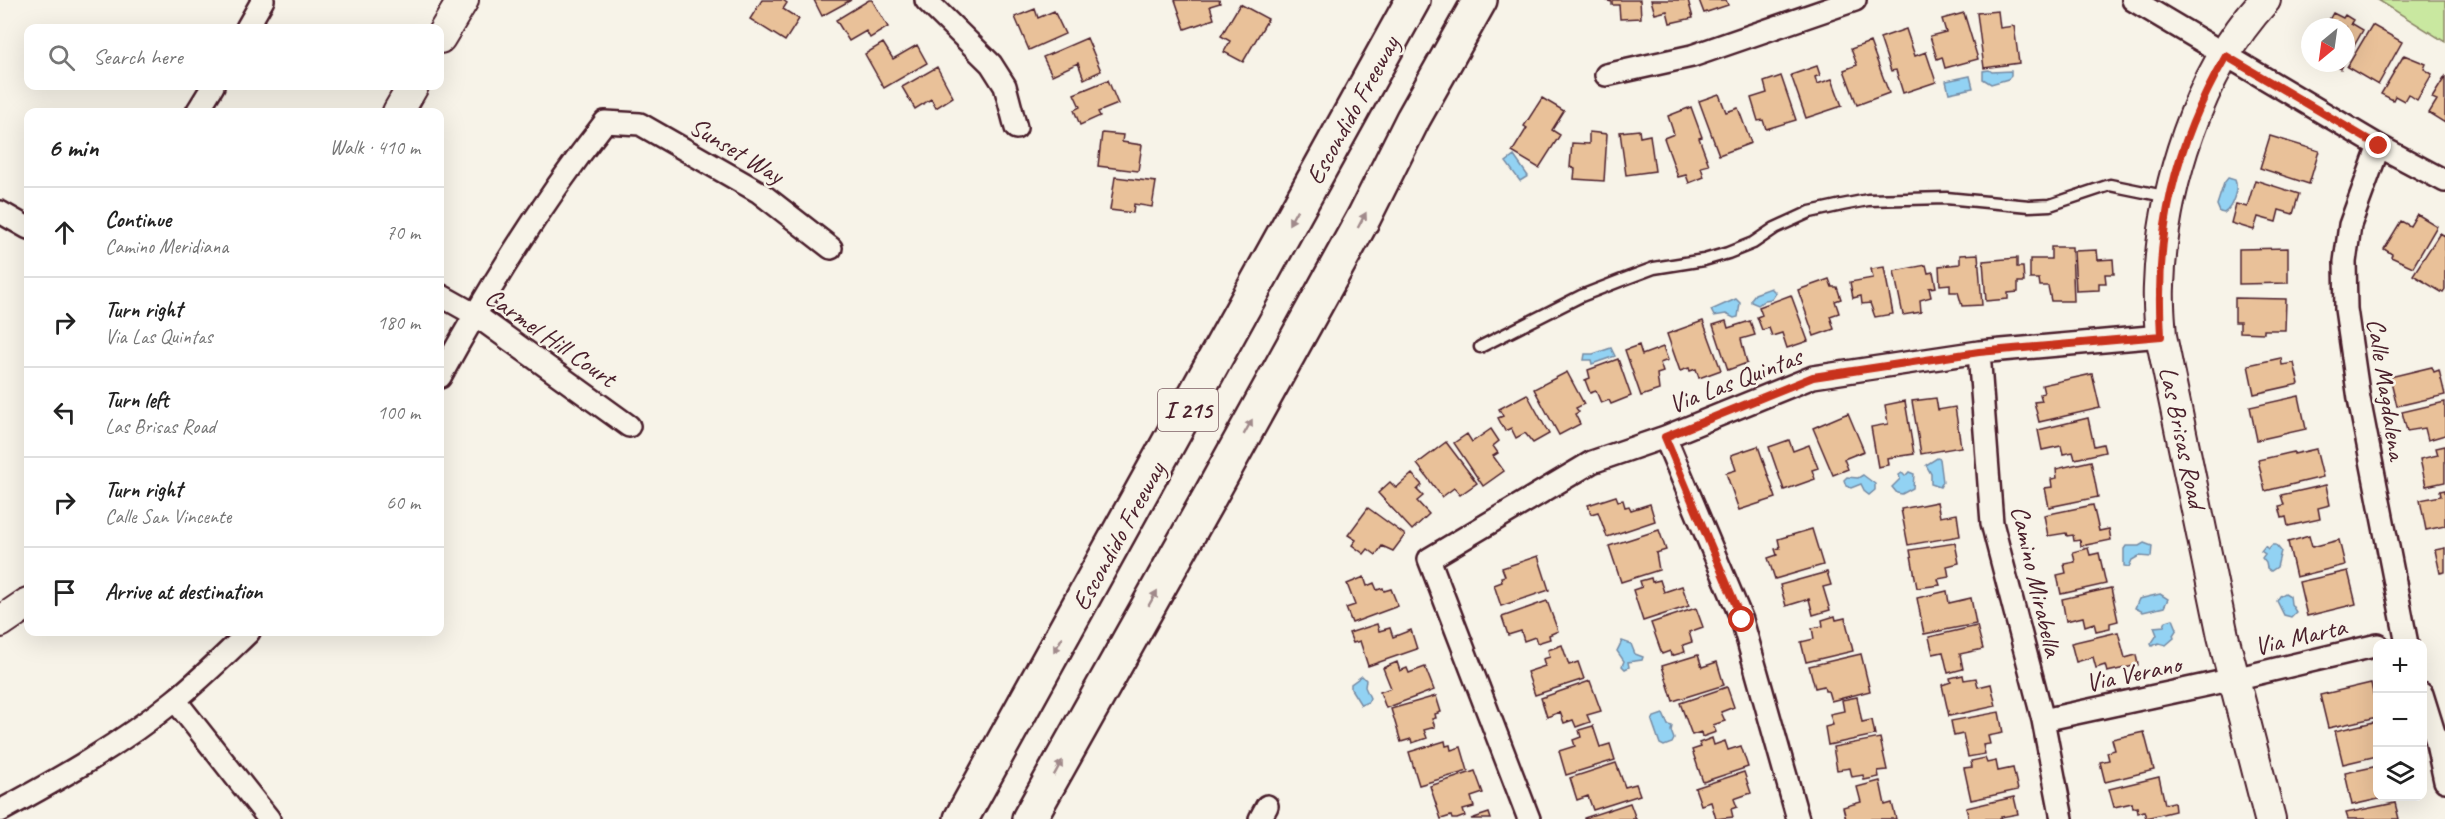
<!DOCTYPE html>
<html lang="en">
<head>
<meta charset="utf-8">
<style>
  :root { --surface:#fff; --page:#f2f2f2; --text:#222; --muted:#767676; --line:#e0e0e0 }
  body { margin:0; font-family:Caveat,sans-serif; background:var(--page); color:var(--text) }
  .controls { position:absolute; right:18px; bottom:18px; display:grid; overflow:hidden; border-radius:12px; box-shadow:0 6px 24px #0002 }
  .controls button { width:54px; height:54px; display:grid; place-items:center; padding:0; border:0; border-bottom:2px solid var(--line); background:var(--surface); color:var(--text); font:30px sans-serif }
  .compass { position:absolute; left:2301px; top:18px; width:54px; height:54px; border-radius:50%; background:var(--surface); box-shadow:0 6px 24px #0002; rotate:209deg }
  .stop { position:absolute; width:18px; height:18px; margin:-14px; border:4px solid #c8321e; border-radius:50%; background:#fff }
  .stop.end { background:#c8321e; border-color:#fff; box-shadow:0 2px 6px #0008 }
  .list { margin:0; padding:0; list-style:none }
  h2 { display:flex; justify-content:space-between; align-items:center; height:78px; margin:0; padding:0 24px; font-size:26px }
  h2 small { font-size:20px; font-weight:400; color:var(--muted) }
  .list li { display:grid; grid-template-columns:39px 1fr auto; gap:18px; align-items:center; box-sizing:border-box; height:90px; padding:0 24px; border-top:2px solid var(--line) }
  .list b { display:block; font-size:22px; white-space:nowrap }
  .list p { margin:0; font-size:20px; white-space:nowrap; color:var(--muted) }
  .list em { font-size:20px; font-style:normal; color:var(--muted) }
  .icon { flex:none; width:33px; height:33px; fill:none; stroke:currentColor; stroke-width:2; stroke-linecap:round; stroke-linejoin:round }
  .map { position:relative; flex:none; width:2445px; height:819px; overflow:hidden }
  .search { position:absolute; background:var(--surface); box-shadow:0 6px 24px #0002; left:24px; top:24px; width:420px; height:66px; display:flex; align-items:center; gap:15px; box-sizing:border-box; padding:0 21px; border-radius:12px; color:var(--muted); font-size:22px }
  .panel { position:absolute; background:var(--surface); box-shadow:0 6px 24px #0002; left:24px; top:108px; width:420px; height:528px; border-radius:12px }
  .map>svg:first-child { display:block }
  .green { fill:#c9e8a0; stroke:#8a8466; stroke-width:1.5 }
  .water { fill:#92d2f3; stroke:#758aa3; stroke-width:1.5 }
  .building { fill:#e9c199; stroke:#4a1f2b; stroke-width:1.5 }
  .lines { fill:none; stroke-linecap:round; stroke-linejoin:round }
  .lane-casing { stroke:#4a1f2b; stroke-width:15 }
  .street-casing { stroke:#4a1f2b; stroke-width:26 }
  .secondary-casing { stroke:#4a1f2b; stroke-width:34 }
  .highway-casing { stroke:#4a1f2b; stroke-width:38 }
  .lane { stroke:#f7f3e8; stroke-width:10 }
  .street { stroke:#f7f3e8; stroke-width:21 }
  .secondary { stroke:#f7f3e8; stroke-width:30 }
  .highway { stroke:#f7f3e8; stroke-width:33 }
  .oneway { fill:#a0898a }
  .route { stroke:#c8321e; stroke-width:8 }
  .labels { text-anchor:middle; stroke-width:5; stroke-linejoin:round; paint-order:stroke }
  .shield { fill:#f7f3e8; stroke:#7e5f64; stroke-width:1.5 }
  .shield-label { font-size:24px; font-weight:bold; fill:#4a1f2b }
  .street-label { font-size:26px; fill:#4a1f2b; stroke:#f7f3e8 }
</style>
</head>
<body>
<div class="map">
<svg width="2445" height="819" viewBox="0 0 2445 819">
  <rect width="100%" height="100%" fill="#f7f3e8"/>
  <filter id="ink" filterUnits="userSpaceOnUse"><feTurbulence type="fractalNoise" baseFrequency=".0167" numOctaves="2"/><feDisplacementMap in="SourceGraphic" scale="12" xChannelSelector="R" yChannelSelector="G"/><feConvolveMatrix kernelMatrix="1 2 1 2 8 2 1 2 1" color-interpolation-filters="sRGB"/></filter>
  <g filter="url(#ink)">
    <!-- green -->
    <path class="green" d="M2378,0H2445V42Z"/>
    <!-- water -->
    <path class="water" d="M1989,70L1992,72L2011,71V76L2008,79L1991,84L1983,79V71Z
      M1970,76L1973,88L1949,93L1946,81Z
      M1514,156L1528,176L1520,181L1506,162Z
      M2228,178L2235,180C2239,189 2232,208 2224,213L2220,212L2217,205L2224,183Z
      M1771,288L1776,293L1772,299L1765,300L1758,305L1751,302V299L1755,294Z
      M1736,299L1740,303L1738,317L1734,318L1726,314L1714,316L1711,310Z
      M1611,348L1615,356L1592,364L1591,360H1584L1585,354H1593Z
      M1937,458L1940,459L1943,482L1940,487L1931,484V474L1926,465Z
      M1909,472L1914,474L1913,488L1902,494L1897,493L1892,487L1900,479L1899,475L1902,473L1905,476Z
      M1863,475L1875,484V490L1869,495L1865,492L1861,484L1851,488L1846,486L1844,480L1847,477L1858,478Z
      M2144,543L2152,546L2151,557L2139,556L2132,560L2129,567L2124,566V549L2126,546H2139Z
      M2272,545H2276L2281,551L2277,567L2271,571L2267,568L2266,563L2262,558L2265,554L2261,551L2265,546L2268,549Z
      M2285,593L2290,596L2291,604L2296,612L2291,617L2284,615L2277,601L2280,596Z
      M2160,594L2168,599L2164,607L2143,612L2135,608L2139,599Z
      M2173,619L2177,629L2173,635L2174,638L2166,645L2159,643L2152,646L2151,644L2157,635L2154,627L2164,626L2166,621Z
      M1622,641L1631,644L1635,654L1643,657L1642,660L1628,662L1629,667L1625,669L1622,666L1624,661L1617,651Z
      M1362,676L1366,680L1365,687L1370,698L1368,702L1361,705L1351,689V684Z
      M1663,714L1668,725L1672,726L1671,731L1674,739L1672,743L1664,746L1660,744L1652,721L1654,717Z"/>
    <!-- building -->
    <path class="building" d="M762,0H783L787,3L783,9L799,19L785,41L750,19Z
      M814,0H851L822,16Z
      M869,0H872L888,27L870,38L866,31L849,41L836,20Z
      M1175,0H1219L1220,3L1210,6L1214,19L1185,29Z
      M1604,0H1640L1641,18L1620,19L1619,5H1612V2Z
      M1651,0H1688L1693,18L1670,23L1667,11L1655,14Z
      M1699,0H1726L1728,5L1704,13Z
      M1240,4L1268,19L1243,62L1224,52L1230,41L1221,36Z
      M1035,9L1038,18L1054,11L1065,34L1029,50L1015,17Z
      M1998,11L2000,28L2014,26L2019,63L1984,68L1977,13Z
      M1964,13L1978,59L1945,68L1942,57L1937,59L1930,36L1946,32L1942,19Z
      M2333,13L2343,18L2345,15L2353,20L2351,23L2363,30L2346,60V27H2325Z
      M2372,25L2402,42L2378,85L2347,67Z
      M1906,29L1915,56L1926,52L1936,82L1903,93L1896,70L1891,71L1880,38Z
      M1087,38L1101,71L1084,79L1078,63L1052,75L1043,57Z
      M1870,42L1889,93L1857,105L1844,70L1857,65L1851,49Z
      M883,43L893,59L917,45L927,63L884,88L865,54Z
      M2404,55L2426,64L2424,69L2432,74L2417,100L2408,94L2404,101L2395,96L2393,100L2381,94Z
      M2331,63H2344L2341,69Z
      M1817,66L1820,75L1815,77L1817,84L1832,79L1842,106L1806,118L1791,75Z
      M937,67L953,97L936,108L931,99L915,109L902,87Z
      M1781,76L1796,120L1766,129L1763,120L1758,121L1751,98L1767,93L1764,82Z
      M2445,77V123L2429,113L2437,100L2432,98Z
      M1108,80L1118,104L1098,112L1100,116L1080,125L1074,110L1080,107L1074,94Z
      M1719,94L1726,112L1738,108L1751,143L1719,155L1699,101Z
      M1542,98L1564,111L1552,130L1560,135L1539,168L1512,152L1527,128L1524,126Z
      M1691,107L1702,137L1699,138L1709,165L1701,167L1704,177L1689,183L1686,175L1678,177L1664,138L1674,134L1668,116Z
      M1639,130L1640,137L1650,135L1655,171L1626,175L1620,132Z
      M1589,132L1607,134L1604,181L1574,179L1575,169L1570,167L1572,143L1589,144Z
      M1102,133L1123,135L1122,142L1142,145L1138,171L1098,166Z
      M2270,136L2319,151L2309,184L2260,168Z
      M1115,177L1156,182L1152,207L1134,204L1133,213L1110,210Z
      M2255,180L2299,194L2293,214L2279,210L2276,222L2258,217L2254,230L2231,223L2236,204L2247,207Z
      M2417,214L2437,226L2413,267L2391,257L2392,254L2384,249L2401,221L2410,226Z
      M2440,233L2445,236V290L2443,293L2413,275Z
      M2051,247H2072L2074,301H2051L2048,286H2040L2039,279H2030V259H2051Z
      M2288,248V283L2239,284V249Z
      M2097,250L2098,260L2113,259L2114,274H2105L2106,283H2099V290L2076,291L2074,251Z
      M1978,254L1982,305L1962,306L1958,292H1950V284L1940,285L1939,266L1960,264V255Z
      M2017,258V267H2023L2024,282H2018V292L2008,293V299L1986,301L1983,261Z
      M1926,265L1928,273L1933,272L1936,287L1929,288L1931,297L1920,300L1921,312L1903,315L1894,271Z
      M1884,267L1893,314L1875,317L1870,303L1862,304L1861,296L1853,298L1850,282L1873,278L1871,269Z
      M1829,279L1832,287H1837L1841,299L1835,301L1839,313L1830,316L1834,329L1814,336L1798,290Z
      M1791,295L1808,341L1787,348L1782,333L1772,336L1769,328L1762,330L1757,317L1762,315L1759,307Z
      M2235,298L2286,299L2285,330H2264V333L2240,332V322H2235Z
      M1703,321L1721,370L1699,378L1696,369L1690,371L1689,368L1680,371L1667,334Z
      M1726,321L1728,328L1750,321L1755,335L1741,339L1747,363L1728,370L1713,325Z
      M1639,345L1642,355L1663,347L1668,360L1660,363L1663,372L1657,374L1659,390L1641,396L1625,350Z
      M2281,358L2282,365L2294,363L2299,384L2254,394L2248,365Z
      M1618,359L1631,396L1611,404L1609,400L1601,403L1596,391L1590,393L1585,380L1590,378L1588,370Z
      M2432,367L2434,372L2439,370L2445,395L2397,406L2390,377Z
      M1567,372L1584,404L1576,408L1579,412L1575,414L1580,424L1559,435L1534,389Z
      M2092,374L2100,408L2039,422L2034,402L2042,401L2040,394L2044,393L2042,385Z
      M1527,394L1549,434L1533,443L1525,433L1516,438L1511,428L1505,431L1498,418L1503,416L1499,409Z
      M2299,396L2306,429L2257,440L2250,407Z
      M1936,398L1938,410L1955,407L1961,447L1921,454L1912,401Z
      M1905,401L1914,454L1887,458L1888,465L1878,467L1871,427L1888,424L1885,405Z
      M2445,402V435L2428,440L2425,428L2407,431L2402,412Z
      M1848,413L1864,451L1844,459L1848,469L1833,475L1813,428Z
      M2088,418L2094,446L2103,444L2105,452L2075,459L2073,452L2063,454L2061,446L2042,450L2038,430Z
      M1491,429L1499,441L1493,446L1498,453L1493,456L1504,471L1483,486L1454,443L1467,434L1472,442Z
      M1789,440L1793,451L1809,445L1818,468L1812,470L1815,479L1784,490L1769,447Z
      M1446,442L1477,483L1460,495L1454,488L1442,497L1417,464Z
      M1758,446L1776,498L1739,510L1726,473L1736,470L1731,455Z
      M2445,446V482L2426,486L2420,459L2438,455L2436,448Z
      M2316,449L2323,477L2265,491L2258,460L2294,452V454Z
      M2091,461L2098,497L2049,507L2045,488L2052,487L2051,479L2057,478L2056,469Z
      M1412,474L1422,485L1417,490L1423,496L1417,501L1429,514L1412,530L1378,493L1390,482L1396,488Z
      M2326,485L2330,505L2318,508L2320,519L2288,526L2286,517L2282,518L2279,506L2284,505L2281,495Z
      M2445,490V526L2426,530L2420,500L2441,496L2440,491Z
      M1616,496L1618,501L1623,500L1625,507L1629,506L1631,510L1650,504L1655,521L1607,537L1598,512L1591,514L1588,505Z
      M1937,502L1940,517L1957,514L1960,536L1908,545L1901,509Z
      M2093,505L2099,531L2109,529L2111,540L2081,546L2080,540L2074,541L2073,535L2067,536L2066,533L2048,536L2044,515Z
      M1368,508L1405,535L1393,551L1382,546L1376,555L1368,549L1364,554L1352,545L1356,540L1348,535Z
      M1812,529L1823,565L1775,579L1768,558L1777,555L1775,549L1780,548L1778,539Z
      M1659,530L1666,550L1656,553L1659,570L1621,582L1609,546Z
      M2309,536L2312,547L2339,540L2345,565L2296,577L2288,542Z
      M1955,543L1959,563L1947,566L1949,577L1938,579L1940,585L1917,588L1910,550Z
      M2088,548L2090,555L2099,553L2106,584L2061,594L2057,575L2066,573L2064,564L2075,562L2073,552Z
      M2445,548V572L2440,573L2435,550Z
      M1538,556L1549,590L1501,606L1494,585L1502,582L1501,577L1505,576L1502,568Z
      M2348,571L2356,604L2307,616L2299,582Z
      M1827,572L1831,585L1823,587L1830,610L1813,615L1809,599L1786,606L1780,585Z
      M1364,577L1367,586L1374,583L1377,590L1383,588L1384,591L1391,589L1398,606L1352,623L1346,608L1355,605L1347,584Z
      M1651,578L1652,582L1660,580L1664,592L1682,586L1689,606L1643,621L1633,590L1642,587L1640,581Z
      M2111,588L2118,621L2110,623V628L2096,631L2094,623L2085,626L2083,617L2066,621L2062,599Z
      M1947,591L1949,603L1971,598L1976,624L1924,634L1917,598Z
      M1547,601L1558,631L1549,635L1550,639L1537,643L1535,637L1524,641L1521,631L1508,635L1502,617Z
      M1696,608L1703,627L1689,632L1692,642L1683,645L1685,652L1671,656L1670,651L1662,654L1651,623Z
      M1835,616L1836,620L1845,618L1853,651L1806,662L1801,642L1814,639L1812,628L1823,626L1822,620Z
      M1377,624L1379,631L1390,628L1393,637L1411,630L1417,649L1368,666L1360,641L1353,643L1349,633Z
      M1977,626L1983,649L1960,654L1963,669L1948,673L1943,652L1933,654L1929,637Z
      M2118,632L2125,658L2136,655L2138,665L2107,672L2105,665L2096,668L2093,657L2076,662L2071,643Z
      M1562,645L1569,665L1578,662L1584,679L1535,695L1527,672L1545,666L1543,659L1550,657L1548,650Z
      M1861,654L1870,691L1831,701L1828,691H1825L1824,686L1815,688L1809,666Z
      M1698,655L1702,667L1717,662L1724,685L1673,701L1662,666Z
      M1397,662L1400,671L1407,668L1409,673L1425,667L1434,690L1386,708L1380,692L1391,688L1383,668Z
      M1963,675L1964,680L1976,678L1978,687L1991,684L1996,706L1949,716L1942,685L1951,682L1950,678Z
      M1590,681L1601,711L1587,715L1590,722L1576,727L1573,720L1564,723L1560,712L1547,717L1541,698Z
      M2371,683L2378,717L2328,728L2320,695Z
      M1727,687L1734,707L1721,712L1725,721L1713,725L1716,732L1702,737L1701,732L1692,735L1680,703Z
      M1436,696L1441,712L1435,714L1436,718L1432,719L1435,727L1424,730L1427,738L1412,743L1411,739L1401,742L1391,709Z
      M1857,697L1862,722L1872,720L1875,735L1828,745L1825,727L1833,725L1830,714L1844,711L1842,700Z
      M1999,712L2003,733L1988,736L1990,744L1983,745L1985,754L1968,757L1963,734L1954,736L1951,721Z
      M2378,721V745H2374L2377,756L2343,764L2335,731Z
      M1593,726L1600,747L1610,744L1615,760L1566,775L1559,751L1575,746L1573,740L1581,737L1579,730Z
      M2144,732L2154,770L2105,782L2100,762L2109,760L2107,752L2115,750L2112,739Z
      M1712,738L1714,745L1725,741L1728,750L1741,746L1748,767L1703,782L1692,750L1701,747L1699,743Z
      M1880,738L1887,770L1878,771L1879,777L1864,780L1863,775L1852,777L1850,768L1837,770L1833,747Z
      M1445,741L1446,746L1450,745L1451,750L1461,747L1468,771L1419,785L1409,752Z
      M1985,758L1987,763L1996,761L1998,771L2013,768L2018,790L1971,800L1964,768L1972,767L1971,761Z
      M1616,763L1625,787L1636,784L1640,795L1593,810L1588,796L1577,800L1570,778Z
      M2378,766V796H2392L2352,805L2345,773Z
      M1475,771L1483,793L1471,797L1474,807L1463,810L1465,816L1457,819H1452L1451,816L1441,819L1430,786Z
      M1744,772L1751,793L1734,799L1737,807L1731,809L1733,817L1716,819L1711,802L1701,805L1695,788Z
      M2159,777L2165,804L2174,802L2175,811L2146,818L2144,811L2138,813L2137,807L2133,808L2132,803L2114,807L2109,789Z
      M1880,781L1885,805L1892,803L1896,819H1846L1843,807L1861,802L1857,787Z
      M2014,797L2018,814L2001,817L2002,819H1969L1966,808Z
      M1630,803L1636,819H1584V818Z
      M2395,803L2399,819H2348L2346,813Z
      M1489,813L1491,819H1471Z"/>
    <g class="lines">
      <!-- lane casing -->
      <g class="lane-casing">
        <path id="lane" d="M1480,347L1581,296L1622,280L1654,268L1704,260L1728,253L1753,243L1775,228L1810,212L1842,205L1868,200L1946,198L2029,206L2050,205L2110,185L2169,197"/>
      </g>
      <!-- street casing -->
      <g class="street-casing">
        <path id="street" d="M926,0L991,64L1005,86L1016,128
          M2133,0L2379,146L2445,181
          M247,28L263,0
          M1606,75L1692,56L1855,0
          M197,112L213,86
          M2379,146L2350,225L2345,262L2346,309L2359,399L2407,644
          M0,212L28,228
          M440,295L474,314L629,426
          M1979,352L1992,523L2043,720L2062,819
          M440,377C488,289 542,202 605,122L640,124L759,192L831,248
          M1665,437L1742,620L1798,819
          M2422,694L2436,739L2445,781
          M175,700L269,819
          M2043,720L2234,679L2378,645
          M0,811C61,778 121,744 175,700C201,679 225,655 249,632
          M1260,819L1267,806
          M1529,819L1429,559L1592,462L1665,437L1813,377L1979,352L2161,336"/>
      </g>
      <!-- secondary casing -->
      <g class="secondary-casing">
        <path id="secondary" d="M2265,0C2198,72 2162,189 2159,286C2158,303 2160,320 2161,336L2223,636L2270,819
          M440,38L463,0
          M398,112L413,86
          M0,622L28,603"/>
      </g>
      <!-- highway casing -->
      <g class="highway-casing">
        <path id="highway" d="M961,819L1413,0
          M1029,819L1210,496L1364,217L1413,119L1480,0"/>
      </g>
      <!-- lane -->
      <use href="#lane" class="lane"/>
      <!-- street -->
      <use href="#street" class="street"/>
      <!-- secondary -->
      <use href="#secondary" class="secondary"/>
      <!-- highway -->
      <use href="#highway" class="highway"/>
    </g>
    <!-- one-way arrows -->
    <defs><path id="oneway-solid" d="M-6-.8H1V-3.2L6.5 0L1 3.2V.8H-6Z" transform="scale(1.5)"/></defs>
    <g class="oneway">
      <use href="#oneway-solid" transform="translate(1293 217) rotate(119)"/>
      <use href="#oneway-solid" transform="translate(1362 220) rotate(-62)"/>
      <use href="#oneway-solid" transform="translate(1248 427) rotate(-61)"/>
      <use href="#oneway-solid" transform="translate(1153 598) rotate(-60)"/>
      <use href="#oneway-solid" transform="translate(1058 645) rotate(119)"/>
      <use href="#oneway-solid" transform="translate(1058 768) rotate(-61)"/>
    </g>
  </g>
  <g class="lines" filter="url(#ink)">
    <!-- route -->
    <path class="route" d="M1742,620L1665,437L1813,377L1979,352L2161,336C2155,232 2173,147 2226,56L2379,146"/>
  </g>
  <g class="labels">
    <!-- shield labels -->
    <rect class="shield" x="1158" y="389" width="60" height="42" rx="4.5"/>
    <g class="shield-label">
      <text x="1188" y="418">I 215</text>
    </g>
    <!-- street labels -->
    <g class="street-label">
      <text transform="translate(1352 110) rotate(-61)" y="9">Escondido Freeway</text>
      <text transform="translate(737 150) rotate(31)" y="9">Sunset Way</text>
      <text transform="translate(551 337) rotate(35)" y="9">Carmel Hill Court</text>
      <text transform="translate(1735 380) rotate(-21)" y="9">Via Las Quintas</text>
      <text transform="translate(2387 389) rotate(81)" y="9">Calle Magdalena</text>
      <text transform="translate(2183 437) rotate(78)" y="9">Las Brisas Road</text>
      <text transform="translate(1118 536) rotate(-61)" y="9">Escondido Freeway</text>
      <text transform="translate(2037 581) rotate(77)" y="9">Camino Mirabella</text>
      <text transform="translate(2300 636) rotate(-13)" y="9">Via Marta</text>
      <text transform="translate(2133 673) rotate(-12)" y="9">Via Verano</text>
    </g>
  </g>
</svg>
<div class="controls">
<button>+</button>
<button>−</button>
<button><svg class="icon" aria-label="layers" viewBox="0 0 24 24"><path d="M12 4l9 5-9 5-9-5zM3 14l9 5 9-5"/></svg></button>
</div>
<svg class="compass" viewBox="-18 -18 36 36"><path d="M0-13l5 13h-10z" fill="#e53935"/><path d="M0 13l5-13h-10z" fill="#767676"/></svg>
<div class="stop" style="left:1742px;top:620px"></div>
<div class="stop end" style="left:2379px;top:146px"></div>
<div class="search"><svg class="icon" aria-label="search" viewBox="0 0 24 24"><circle cx="10" cy="10" r="6"/><path d="M15 15l6 6"/></svg>Search here</div>
<section class="panel">
<h2>6 min<small>Walk · 410 m</small></h2>
<ul class="list">
<li><svg class="icon" aria-label="ahead" viewBox="0 0 24 24"><path d="M12 20V5M6 11l6-6 6 6"/></svg><div><b>Continue</b><p>Camino Meridiana</p></div><em>70 m</em></li>
<li><svg class="icon" aria-label="right" viewBox="0 0 24 24"><path d="M7 20v-9h11M14 6l5 5-5 5"/></svg><div><b>Turn right</b><p>Via Las Quintas</p></div><em>180 m</em></li>
<li><svg class="icon" aria-label="left" viewBox="0 0 24 24"><path d="M17 20v-9H6M10 6l-5 5 5 5"/></svg><div><b>Turn left</b><p>Las Brisas Road</p></div><em>100 m</em></li>
<li><svg class="icon" aria-label="right" viewBox="0 0 24 24"><path d="M7 20v-9h11M14 6l5 5-5 5"/></svg><div><b>Turn right</b><p>Calle San Vincente</p></div><em>60 m</em></li>
<li><svg class="icon" aria-label="arrive" viewBox="0 0 24 24"><path d="M6 21V4h12l-3 4 3 4H6"/></svg><div><b>Arrive at destination</b></div></li>
</ul>
</section>
</div>
</body>
</html>
